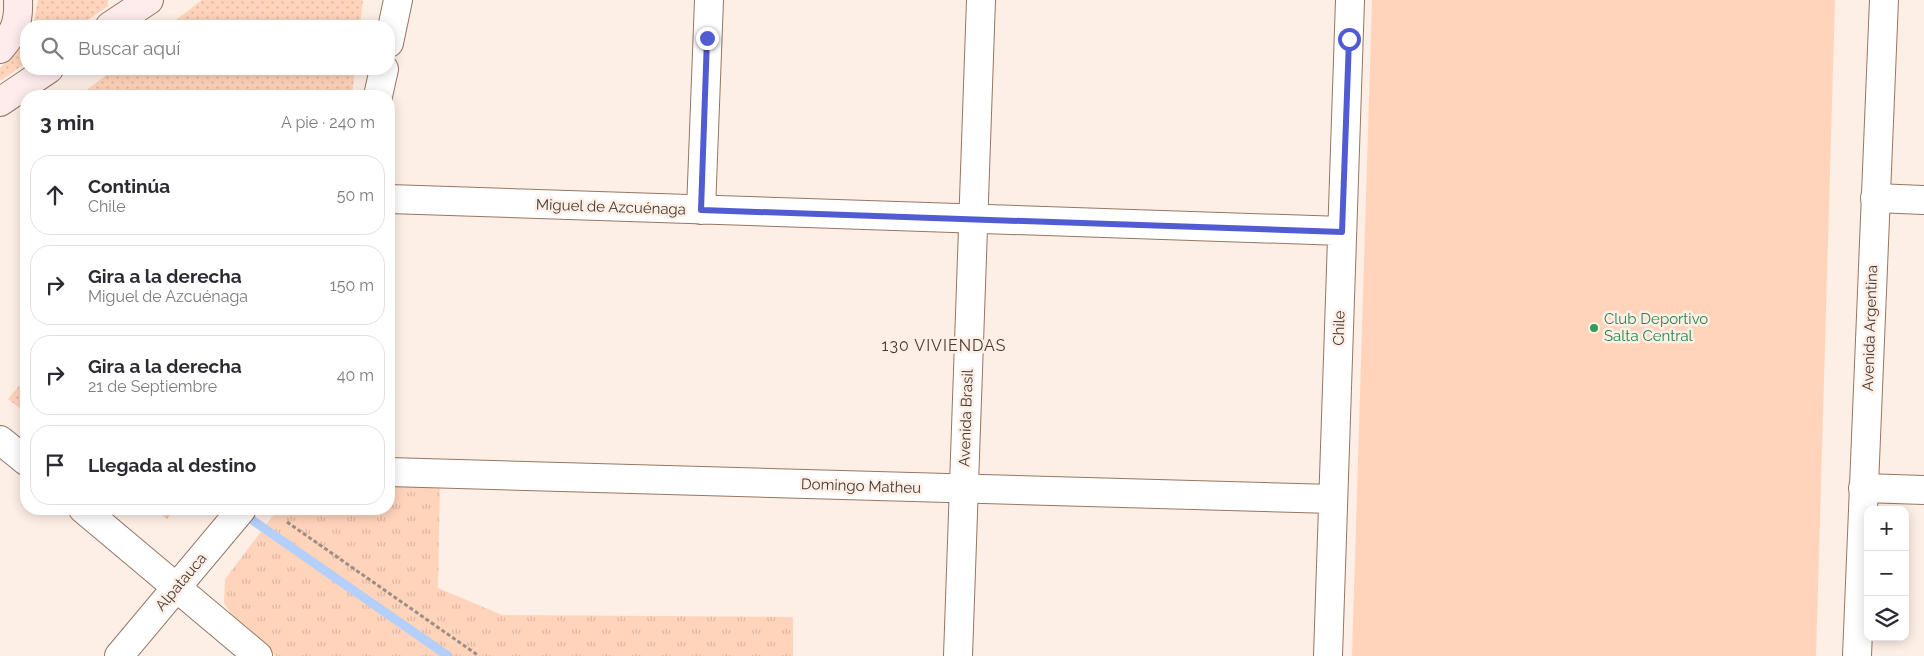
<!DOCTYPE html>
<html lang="es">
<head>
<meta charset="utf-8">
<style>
  :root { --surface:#fff; --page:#f2f2f3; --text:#2b2b33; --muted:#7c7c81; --line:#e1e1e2 }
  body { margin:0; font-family:Raleway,sans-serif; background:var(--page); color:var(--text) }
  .controls { position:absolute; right:15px; bottom:15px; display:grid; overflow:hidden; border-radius:10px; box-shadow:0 2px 12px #0003 }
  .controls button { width:45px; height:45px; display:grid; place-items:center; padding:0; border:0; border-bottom:1px solid var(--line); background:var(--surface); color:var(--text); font:25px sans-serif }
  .stop { position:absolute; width:15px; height:15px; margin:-11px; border:4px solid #525cd2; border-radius:50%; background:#fff }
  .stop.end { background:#525cd2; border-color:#fff; box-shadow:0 1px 5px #0008 }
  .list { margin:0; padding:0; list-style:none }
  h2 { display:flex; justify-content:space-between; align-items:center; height:65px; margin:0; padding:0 20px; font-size:21px }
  h2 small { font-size:16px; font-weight:400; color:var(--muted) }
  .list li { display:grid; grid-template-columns:32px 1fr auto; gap:15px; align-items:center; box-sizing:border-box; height:80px; margin:0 10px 10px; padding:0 10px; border:1px solid var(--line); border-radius:20px }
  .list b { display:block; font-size:19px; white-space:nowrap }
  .list p { margin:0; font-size:16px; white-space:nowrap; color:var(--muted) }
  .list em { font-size:16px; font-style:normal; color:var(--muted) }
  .icon { flex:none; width:28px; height:28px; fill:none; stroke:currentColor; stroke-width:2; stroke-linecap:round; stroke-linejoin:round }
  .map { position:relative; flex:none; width:1924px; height:656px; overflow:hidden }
  .search { position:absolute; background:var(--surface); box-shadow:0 2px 12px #0003; left:20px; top:20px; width:375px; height:55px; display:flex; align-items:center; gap:12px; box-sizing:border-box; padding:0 18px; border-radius:20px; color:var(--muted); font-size:19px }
  .panel { position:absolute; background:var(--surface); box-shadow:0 2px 12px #0003; left:20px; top:90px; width:375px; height:425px; border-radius:20px }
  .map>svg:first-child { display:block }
  .grass { fill:url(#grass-dots) }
  .park { fill:url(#park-tufts) }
  .garden { fill:#ffd4bb }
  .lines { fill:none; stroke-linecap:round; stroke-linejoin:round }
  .stream { stroke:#b5cffb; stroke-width:9 }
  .minor-casing { stroke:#967663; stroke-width:30 }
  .tertiary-casing { stroke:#967663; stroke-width:30 }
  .secondary-casing { stroke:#967663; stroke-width:30 }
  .path { stroke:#9c8d85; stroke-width:3; stroke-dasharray:4 2.5; stroke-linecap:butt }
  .minor { stroke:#fff; stroke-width:28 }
  .tertiary { stroke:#fff; stroke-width:28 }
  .secondary { stroke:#feebec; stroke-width:28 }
  .route { stroke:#525cd2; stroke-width:6 }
  .leisure-dot { fill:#2e9e5b; stroke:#feefe6; stroke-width:2 }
  .labels { text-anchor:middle; stroke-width:5; stroke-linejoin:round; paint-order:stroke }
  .street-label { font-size:15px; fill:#473931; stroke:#feefe6 }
  .leisure-label { font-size:15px; fill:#27864d; stroke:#feefe6; text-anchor:start }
  .neighbourhood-label { font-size:16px; letter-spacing:1px; fill:#473931; stroke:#feefe6 }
</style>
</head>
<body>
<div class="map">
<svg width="1924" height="656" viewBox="0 0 1924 656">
  <defs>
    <pattern id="grass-dots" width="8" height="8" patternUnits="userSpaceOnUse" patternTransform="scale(1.25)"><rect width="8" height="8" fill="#ffd4bb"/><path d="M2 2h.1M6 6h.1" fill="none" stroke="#dcb7a1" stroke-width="1.8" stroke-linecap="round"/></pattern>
    <pattern id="park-tufts" width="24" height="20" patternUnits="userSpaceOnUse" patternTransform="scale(1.25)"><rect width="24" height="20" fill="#ffd4bb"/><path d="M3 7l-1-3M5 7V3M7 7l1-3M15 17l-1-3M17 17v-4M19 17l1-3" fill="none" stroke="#dcb7a1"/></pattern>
  </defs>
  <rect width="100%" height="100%" fill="#feefe6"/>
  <!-- grass -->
  <path class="grass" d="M38,0H108V6L79,26H33Z
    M202,0H363L360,26H168Z
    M26,38V63L0,81V68L18,50Z
    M114,69H355L352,96H79Z
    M26,378V413L8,399Z
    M153,509H176L167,519Z"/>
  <!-- park -->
  <path class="park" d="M389,486H440L438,588L502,615L793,617V656H276L238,624L224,603L225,579L278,509H389Z"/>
  <!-- garden -->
  <path class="garden" d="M1372,0H1835L1816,656H1352Z"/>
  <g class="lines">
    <!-- stream -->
    <path class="stream" d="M242,513L448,656"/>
    <!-- minor casing -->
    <g class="minor-casing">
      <path id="minor" d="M389,43L398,0
        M378,96L384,69
        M1875,198L1924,200
        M389,199L1342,231
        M701,210L709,0
        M0,440L26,461
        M389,472L1333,499
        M1863,488L1924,490
        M83,509L258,656
        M119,656L242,509
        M1328,656L1350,0"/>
    </g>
    <!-- tertiary casing -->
    <g class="tertiary-casing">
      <path id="tertiary" d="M958,656L981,0
        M1857,656L1884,0"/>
    </g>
    <!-- secondary casing -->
    <g class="secondary-casing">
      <path id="secondary" d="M110,26L149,0
        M0,49C15,32 19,22 18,0
        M0,102L49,69"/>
    </g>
    <!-- path -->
    <path class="path" d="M287,522L479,656"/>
    <!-- minor -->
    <use href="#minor" class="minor"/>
    <!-- tertiary -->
    <use href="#tertiary" class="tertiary"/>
    <!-- secondary -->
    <use href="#secondary" class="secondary"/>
  </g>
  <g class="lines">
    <!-- route -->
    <path class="route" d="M707,38L701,210L1342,232L1349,39"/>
  </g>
  <!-- markers -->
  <circle class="leisure-dot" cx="1594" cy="328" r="5"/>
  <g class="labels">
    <!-- street labels -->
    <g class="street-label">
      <text transform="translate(611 207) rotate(2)" y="5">Miguel de Azcuénaga</text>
      <text transform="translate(1339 328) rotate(-88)" y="5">Chile</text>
      <text transform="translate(1870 328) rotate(-88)" y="5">Avenida Argentina</text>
      <text transform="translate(966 418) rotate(-88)" y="5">Avenida Brasil</text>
      <text transform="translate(861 486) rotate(2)" y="5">Domingo Matheu</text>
      <text transform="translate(181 582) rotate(-50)" y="5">Alpatauca</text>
    </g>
    <!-- leisure labels -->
    <g class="leisure-label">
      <text x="1604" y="324">Club Deportivo<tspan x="1604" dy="17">Salta Central</tspan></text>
    </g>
    <!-- neighbourhood labels -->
    <g class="neighbourhood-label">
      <text x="944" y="351">130 VIVIENDAS</text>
    </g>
  </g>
</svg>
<div class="controls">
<button>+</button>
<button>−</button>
<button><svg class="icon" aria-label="layers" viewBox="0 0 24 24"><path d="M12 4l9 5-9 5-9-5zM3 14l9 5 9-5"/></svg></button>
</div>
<div class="stop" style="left:1349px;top:39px"></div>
<div class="stop end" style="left:707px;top:38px"></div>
<div class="search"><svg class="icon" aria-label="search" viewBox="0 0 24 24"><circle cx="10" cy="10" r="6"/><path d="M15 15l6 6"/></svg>Buscar aquí</div>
<section class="panel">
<h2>3 min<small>A pie · 240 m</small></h2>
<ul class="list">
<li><svg class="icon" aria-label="ahead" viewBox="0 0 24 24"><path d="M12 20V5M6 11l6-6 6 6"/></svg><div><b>Continúa</b><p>Chile</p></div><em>50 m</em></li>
<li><svg class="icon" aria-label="right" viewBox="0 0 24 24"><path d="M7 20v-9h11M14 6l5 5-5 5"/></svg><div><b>Gira a la derecha</b><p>Miguel de Azcuénaga</p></div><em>150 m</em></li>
<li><svg class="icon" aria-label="right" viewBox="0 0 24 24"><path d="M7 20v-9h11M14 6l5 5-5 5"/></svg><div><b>Gira a la derecha</b><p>21 de Septiembre</p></div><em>40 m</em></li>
<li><svg class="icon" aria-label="arrive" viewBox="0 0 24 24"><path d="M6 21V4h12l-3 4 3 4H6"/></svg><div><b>Llegada al destino</b></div></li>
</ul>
</section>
</div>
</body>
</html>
